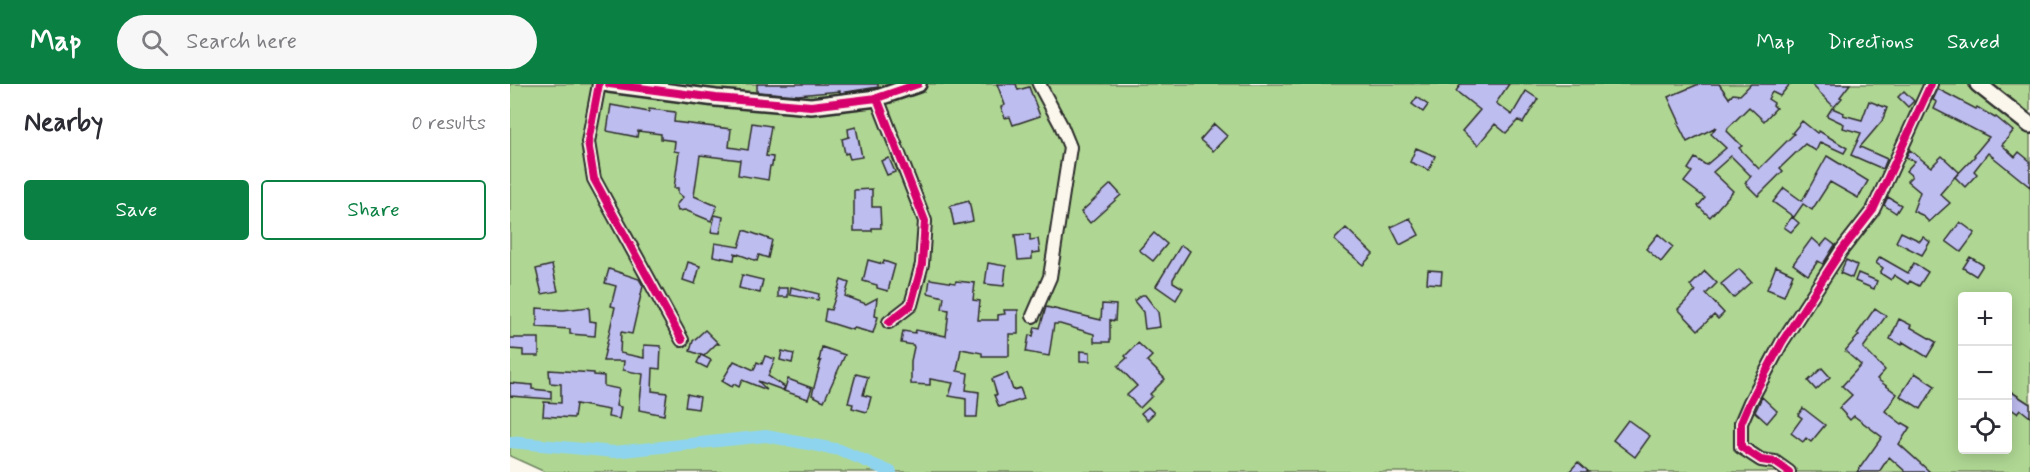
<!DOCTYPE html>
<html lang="en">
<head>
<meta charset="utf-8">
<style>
  :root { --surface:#fff; --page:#f7f7f7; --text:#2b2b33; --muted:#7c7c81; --line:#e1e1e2; --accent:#0b8043 }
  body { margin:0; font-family:Mynerve,sans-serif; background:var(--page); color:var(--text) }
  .controls { position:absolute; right:18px; bottom:18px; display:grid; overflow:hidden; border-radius:6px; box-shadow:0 3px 15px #0003 }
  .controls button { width:54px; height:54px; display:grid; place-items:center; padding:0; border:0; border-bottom:2px solid var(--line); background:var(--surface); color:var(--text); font:30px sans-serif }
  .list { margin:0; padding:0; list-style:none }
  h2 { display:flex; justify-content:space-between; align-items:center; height:78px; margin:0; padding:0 24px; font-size:26px }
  h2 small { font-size:20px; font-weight:400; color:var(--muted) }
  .actions { display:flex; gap:12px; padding:18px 24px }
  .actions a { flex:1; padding:14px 0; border:2px solid var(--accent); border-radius:6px; text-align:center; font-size:21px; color:var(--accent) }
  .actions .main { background:var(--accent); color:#fff }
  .icon { flex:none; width:33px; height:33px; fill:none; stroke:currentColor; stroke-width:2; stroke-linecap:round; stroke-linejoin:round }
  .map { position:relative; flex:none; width:1520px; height:388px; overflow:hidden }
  header { display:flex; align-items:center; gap:36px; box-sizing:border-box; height:84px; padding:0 30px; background:var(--accent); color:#fff }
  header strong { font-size:28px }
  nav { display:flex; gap:33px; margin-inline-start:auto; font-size:21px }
  .search { width:420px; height:54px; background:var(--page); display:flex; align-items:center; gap:15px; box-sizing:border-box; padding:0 21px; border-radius:33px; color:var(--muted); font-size:22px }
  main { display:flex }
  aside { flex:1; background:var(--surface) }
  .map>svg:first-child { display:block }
  .green { fill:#afd793; stroke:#6d815f; stroke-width:1.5; fill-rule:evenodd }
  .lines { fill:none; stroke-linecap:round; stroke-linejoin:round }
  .canal { stroke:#8ed4ef; stroke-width:12 }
  .building { fill:#bebdef; stroke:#2b2b2b; stroke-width:1.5 }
  .minor-casing { stroke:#2b2b2b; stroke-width:16 }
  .tertiary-casing { stroke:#2b2b2b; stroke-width:20 }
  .minor { stroke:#fbf7ec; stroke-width:12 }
  .tertiary { stroke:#fbf7ec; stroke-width:15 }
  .cycleway-casing { stroke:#fbf7ec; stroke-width:11 }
  .cycleway { stroke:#d6006c; stroke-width:8 }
</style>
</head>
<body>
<header>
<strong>Map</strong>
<div class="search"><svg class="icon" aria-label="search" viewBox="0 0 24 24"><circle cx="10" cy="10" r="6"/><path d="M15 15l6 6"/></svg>Search here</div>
<nav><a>Map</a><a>Directions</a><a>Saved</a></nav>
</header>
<main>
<aside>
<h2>Nearby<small>0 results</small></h2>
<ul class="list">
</ul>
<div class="actions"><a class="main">Save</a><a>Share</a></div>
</aside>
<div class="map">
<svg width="1520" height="388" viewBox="0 0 1520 388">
  <rect width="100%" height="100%" fill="#fbf7ec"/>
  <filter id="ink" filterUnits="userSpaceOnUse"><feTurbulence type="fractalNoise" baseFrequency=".0167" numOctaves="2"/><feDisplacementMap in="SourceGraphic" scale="12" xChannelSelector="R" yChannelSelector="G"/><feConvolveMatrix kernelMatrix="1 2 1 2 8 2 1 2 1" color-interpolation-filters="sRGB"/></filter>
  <g filter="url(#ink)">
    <!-- green -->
    <path class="green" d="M0,0H1520V388H35L0,372ZM1452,213H1498V366H1452Z"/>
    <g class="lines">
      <!-- canal -->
      <path class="canal" d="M0,358L104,368L256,352L330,366L381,388"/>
    </g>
    <!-- building -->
    <path class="building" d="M247,0H368V3L330,9V7L288,11L247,8Z
      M487,0H506L508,6L519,3L530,32L503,41L500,33L495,34L491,23L495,21Z
      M951,0H999L986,19L1002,31L1016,7L1028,15L1013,39L1008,36L996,49L985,40L968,61L952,47L970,26L946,7Z
      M1189,0H1209L1219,14L1223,10L1230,11L1241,0H1280L1270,12L1262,8L1258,15L1264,19L1263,21L1266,24L1254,37L1239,23L1218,44L1217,47L1232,62L1229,64L1249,85L1284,50L1282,49L1292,37L1307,49L1309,47L1337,64L1334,69L1310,58L1306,67L1295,60L1270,84L1273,87L1248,112L1235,99L1241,92L1221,72L1203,88L1223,107L1200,133L1188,122L1195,114L1174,98L1182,88L1178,85L1185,74L1196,81L1216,64L1201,50L1206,43L1177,58L1168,40L1170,39L1158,13Z
      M1301,0H1340L1330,13L1332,14L1324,23Z
      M1428,5L1466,25L1467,23L1485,34L1486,33L1503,47L1492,61L1505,73L1509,68L1520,77V103L1478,69L1464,87L1467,90L1455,103L1445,93L1465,72L1464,71L1479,53L1424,25L1427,18L1423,16Z
      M1394,7L1404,17L1398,23L1388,13Z
      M907,13L918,21L913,28L902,20Z
      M1359,17L1377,24L1372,37L1350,63L1377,75L1373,85L1341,71L1351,49L1333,44L1334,40L1317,32L1322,24L1334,29L1333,31L1352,36Z
      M101,21L139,28V25L165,28L164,38L221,45L219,63L238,66L242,39L261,42L256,72L263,73L262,82H260L258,96L228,91L230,76L190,71L184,112L207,122L201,137L175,126L168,127L166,121L173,113L168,109V104H164L169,68L164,67L165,57L151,55V50L128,47L127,53L97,47Z
      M704,40L717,52L703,67L690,56Z
      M346,43L352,73L340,75L338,69L335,70L332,55L339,53L338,45Z
      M906,64L925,72L919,86L900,78Z
      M1400,66L1421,83L1432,72L1449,88L1430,110L1440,119L1419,138L1412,131L1403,127L1410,108L1397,97L1402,92L1396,87L1405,77L1396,73Z
      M1317,72L1358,97L1348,114L1320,98L1302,126L1293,120L1284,133L1263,118L1274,104L1292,117Z
      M379,74L385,88L377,91L371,77Z
      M601,100L611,111L580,139L571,128Z
      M362,105V123H370L371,144H362V147H344V106Z
      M1378,113L1391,121L1386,129L1374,121Z
      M459,117L463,137L444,141L440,122Z
      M205,131L213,133L210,149L201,148Z
      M1282,133L1289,139L1281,148L1274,143Z
      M900,134L909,151L890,161L881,143Z
      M1450,138L1465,149L1451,168L1436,157Z
      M836,144L863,170L853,181L824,156Z
      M234,146L262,156L258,174L249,171L247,177L225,169L224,176L203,172L205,159L229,163Z
      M1391,148L1410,157L1413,153L1420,158L1412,171L1386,158Z
      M644,149L657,160L643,177L629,166Z
      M520,150V156L528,155L530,168L522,169V175L508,176L505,151Z
      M1148,150L1163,163L1151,178L1136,165Z
      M1302,154L1311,162L1317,155L1325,161L1313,180L1308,177L1298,191L1283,180Z
      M671,161L680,167L663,195V198L673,204L666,216L646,202Z
      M1370,173L1398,189L1404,179L1418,188L1409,202L1400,197L1398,200L1384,191L1381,196L1370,189L1373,184L1366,179Z
      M1460,173L1473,181L1466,192L1453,184Z
      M358,176L373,180L374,177L385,181L378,207L367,204V201L353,197Z
      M1336,176L1347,181L1342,194L1330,189Z
      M178,178L190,182L185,200L173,196Z
      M478,179L496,182L494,202L475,200Z
      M42,181L48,207L32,210L26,185Z
      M1266,182L1283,190L1274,212L1257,205Z
      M99,185L129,195L133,202L122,250L111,248L110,269L134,274V261L151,262L150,285L143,284L142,307L157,309L154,331L129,326L133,290L113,286L114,277H93L105,223L101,222L106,202L95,199Z
      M1229,185L1241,198L1223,214L1211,200Z
      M918,186L932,187L931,200L917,199Z
      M1195,187L1207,199L1196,210L1214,229L1208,235L1204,231L1188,246L1168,225L1186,207L1180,202Z
      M1348,189L1367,197L1364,205L1345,197Z
      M232,191L253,196L250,209L229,204Z
      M420,195L445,199L446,197L465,199L463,216L470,217L468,236H488V231L495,230L494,226H508V250H499V272H472V269L451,265L447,287L458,289L456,306L469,308L467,333H456V315L439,312L443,299L420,295V301L401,300V277L404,263L403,261L391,259L393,247L405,249L406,246L436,252L439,226L432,225L434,213L418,209Z
      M331,196L339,199L335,212L356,220L367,214L365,232L368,233L363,249L344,244L343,246L314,237L316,225L321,226Z
      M281,203L309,210L308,216L280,211Z
      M268,204H278V213H268Z
      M632,211H635L648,228L650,243L635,245L633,228L624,217Z
      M592,220L606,221L605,237L600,236V258H584V250L550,240H544L539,272L516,268L519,251L523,252L525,243L530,244L536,223L591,236Z
      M79,223L80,237L86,238L85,252L60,250V245L27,243V224L53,226Z
      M1365,224L1376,232L1353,264L1375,286L1367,295L1387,310L1375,327L1392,340L1393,339L1400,343L1389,360L1420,388H1396L1379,373L1369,388H1347L1372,353L1344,332L1340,336L1329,324L1342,311L1332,302L1351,281L1335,267L1349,251L1347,250Z
      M1389,235L1401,241L1400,243L1426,258L1417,273L1393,258L1392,261L1380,255Z
      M195,246L209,260H206L194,272L180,267L183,257Z
      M0,254H29V272H13V266L0,265Z
      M628,259L642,272L637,277L655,295L640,310L642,312L630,324L617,311L627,302L608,282L617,274L615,272Z
      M312,263L335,271L314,317L302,311L311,277H309Z
      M272,267L284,270L282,279L270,276Z
      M570,267L580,268V277H570Z
      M191,271L201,276L197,284L187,279Z
      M255,272L265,275L258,292L275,303L273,306L248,297L257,306L232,296L229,303L224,300L222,303L212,297L224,277L244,286L247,278L252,280Z
      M1312,284L1320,293L1306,306L1298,297Z
      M39,286L84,289V291L94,292V302L109,305L106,322L111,323L109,335L98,333L99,326L66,320L64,334L33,332L34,318L51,319V300L40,299Z
      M497,289L503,306L510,304L514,315L489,323L484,311H487L482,295Z
      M1405,289L1425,302L1411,325L1390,312Z
      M346,290L358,293L353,311L361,313L357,328L342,324L343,320L338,319Z
      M278,295L302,304L298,315L274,307Z
      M0,299L22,301V305L41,307V315L0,312Z
      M1497,305L1520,320V333L1510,325L1507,329L1497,322Z
      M177,310L190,313L188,325L175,323Z
      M1252,313L1267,327L1257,339L1245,328Z
      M638,323L644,329L637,336L631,329Z
      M1293,324L1315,341L1301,358L1296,354L1293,358L1281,349L1292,334L1288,331Z
      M1118,336L1140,352L1125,373L1103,356Z
      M1068,378L1079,388H1059Z"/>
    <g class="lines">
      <!-- minor casing -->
      <g class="minor-casing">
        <path id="minor" d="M89,0L78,58L84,95L172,256
          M367,14L415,137L412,180L401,221L379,238
          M523,232L540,193L560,63L551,41L529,0
          M1279,388L1265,378L1251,376L1231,363V339L1240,318L1272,258L1331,167L1363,126L1421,0"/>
      </g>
      <!-- tertiary casing -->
      <g class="tertiary-casing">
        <path id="tertiary" d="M99,0L206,14L301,22L367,14L408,0
          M1468,0L1520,41"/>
      </g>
      <!-- minor -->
      <use href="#minor" class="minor"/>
      <!-- tertiary -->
      <use href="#tertiary" class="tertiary"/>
      <!-- cycleway casing -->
      <g class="cycleway-casing">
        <path id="cycleway" d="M89,0L78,58L84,95L172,256
          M99,0L206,14L301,22L367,14L408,0
          M367,14L415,137L412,180L401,221L379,238
          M1279,388L1265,378L1251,376L1231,363V339L1240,318L1272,258L1331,167L1363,126L1421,0"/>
      </g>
      <!-- cycleway -->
      <use href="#cycleway" class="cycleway"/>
    </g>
  </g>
</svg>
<div class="controls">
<button>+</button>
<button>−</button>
<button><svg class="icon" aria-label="locate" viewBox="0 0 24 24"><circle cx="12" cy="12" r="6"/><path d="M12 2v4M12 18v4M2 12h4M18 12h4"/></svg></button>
</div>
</div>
</main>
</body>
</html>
